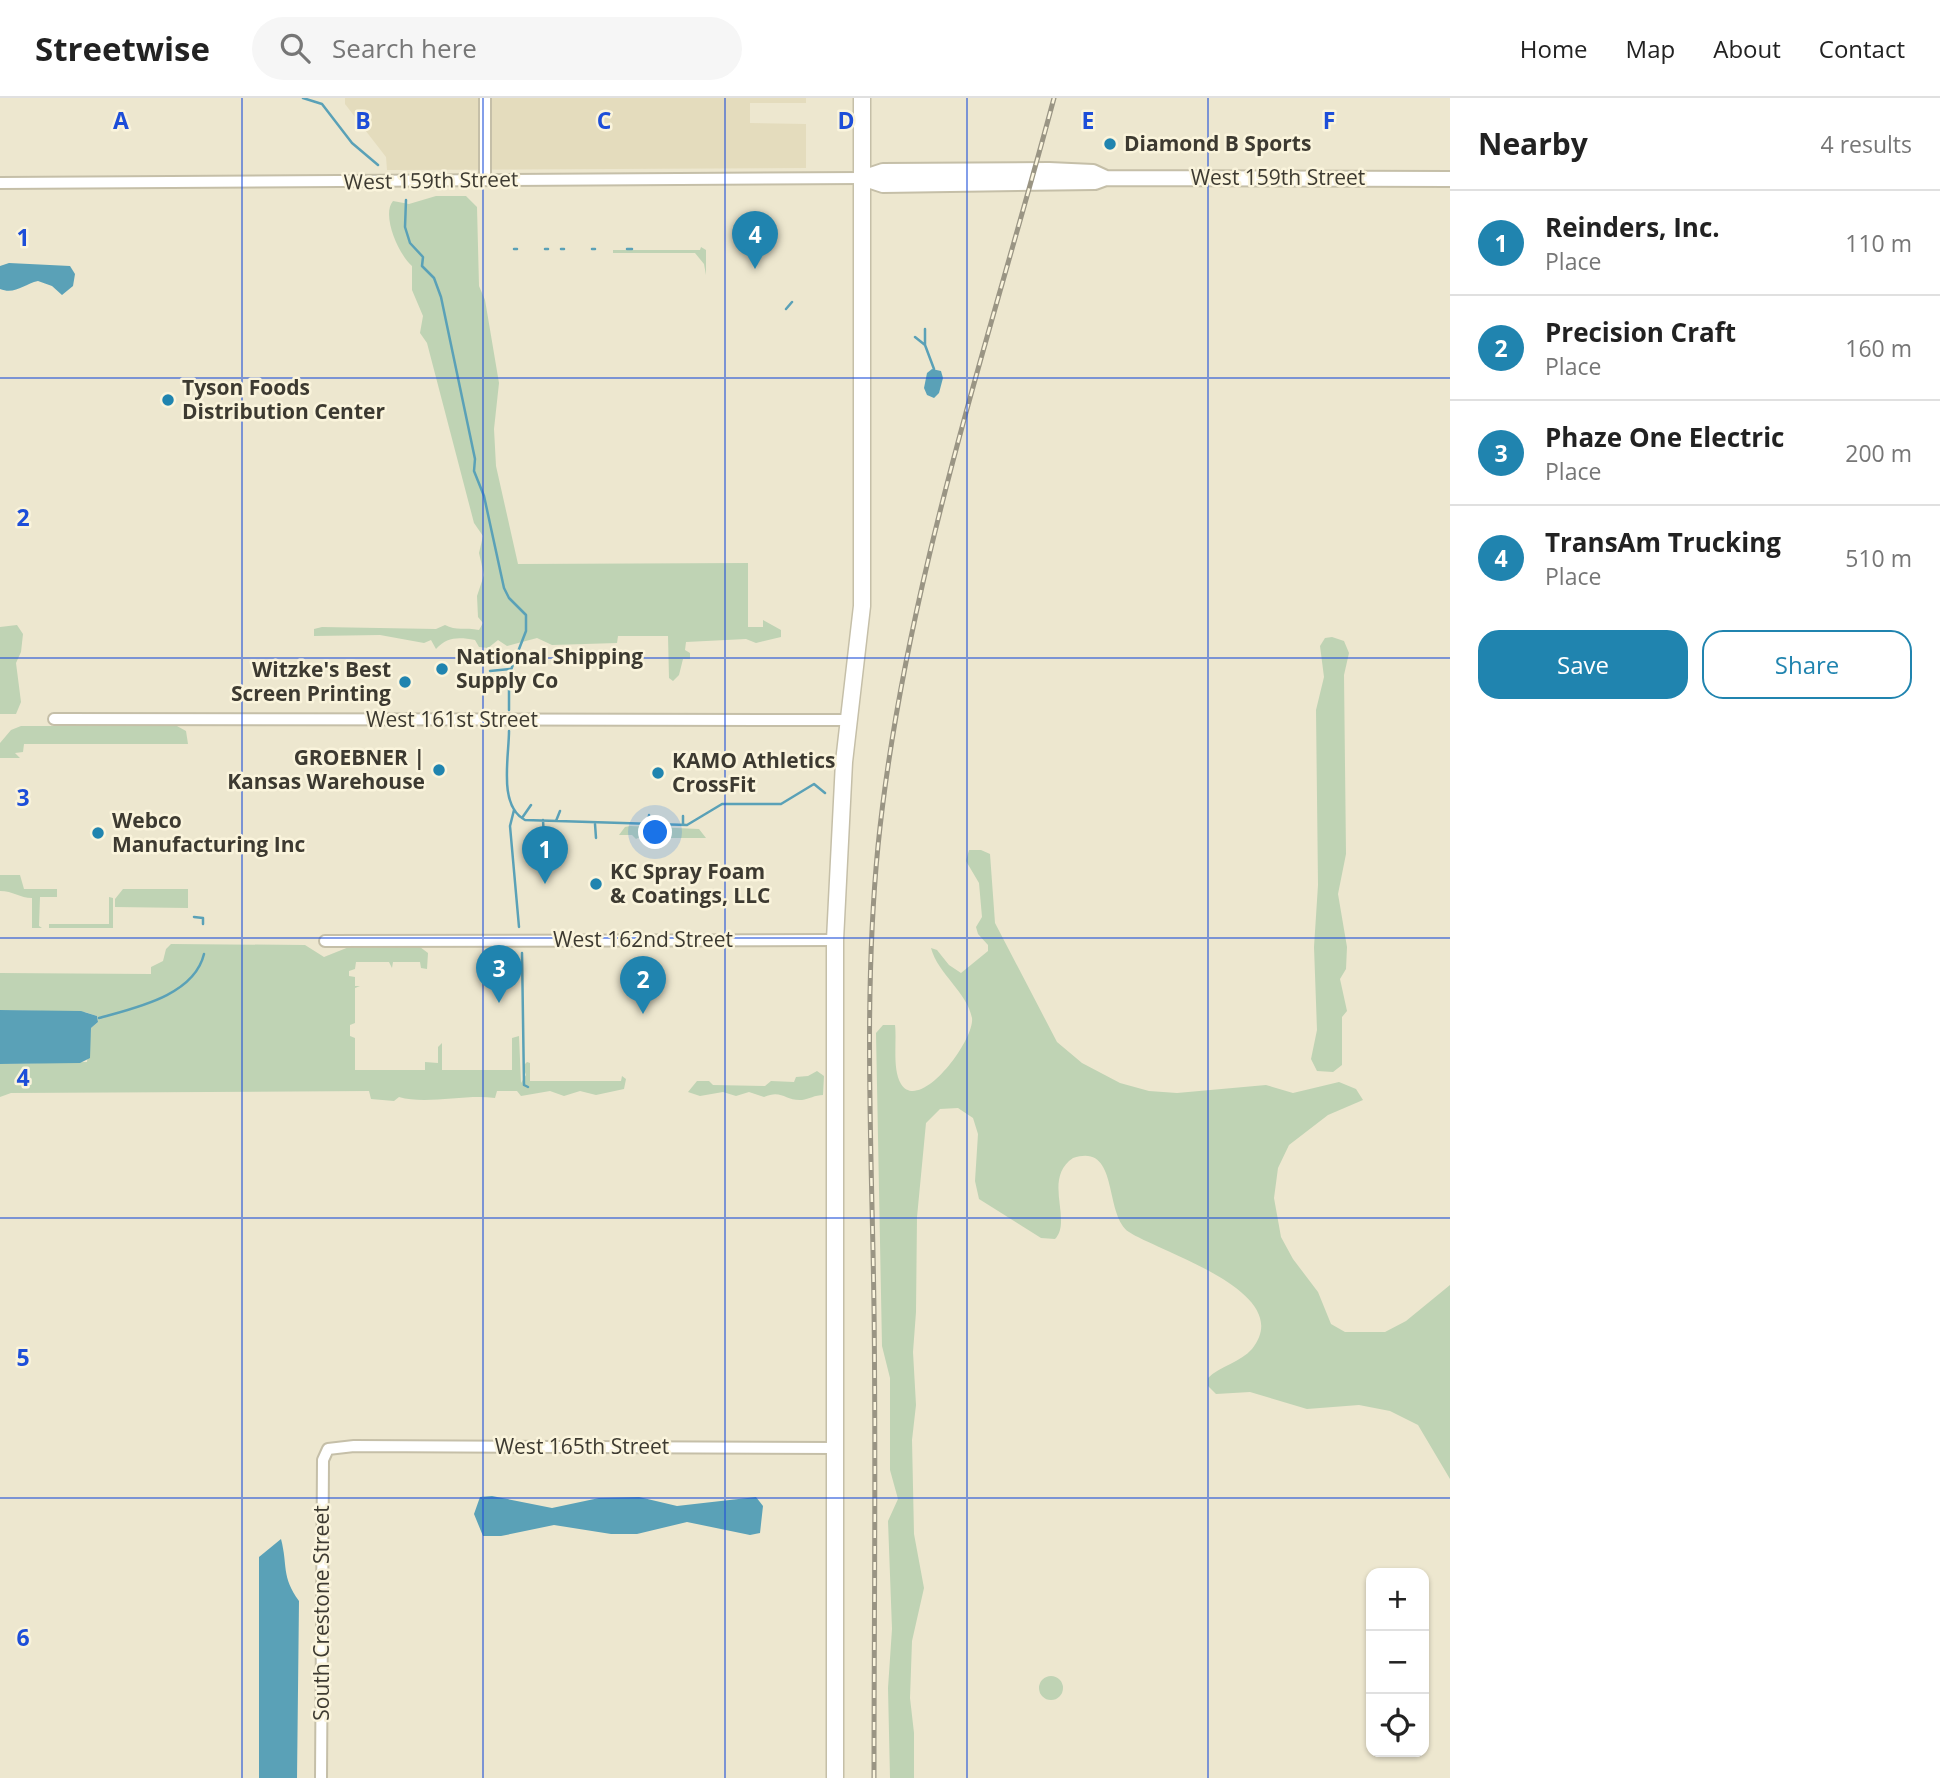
<!DOCTYPE html>
<html lang="en">
<head>
<meta charset="utf-8">
<style>
  :root { --surface:#fff; --page:#f6f6f6; --text:#222; --muted:#767676; --line:#e0e0e0; --accent:#2084af }
  body { margin:0; font-family:"Open Sans",sans-serif; background:var(--page); color:var(--text) }
  .controls { position:absolute; right:21px; bottom:21px; display:grid; overflow:hidden; border-radius:14px; box-shadow:0 2px 5px #0004 }
  .controls button { width:63px; height:63px; display:grid; place-items:center; padding:0; border:0; border-bottom:2px solid var(--line); background:var(--surface); color:var(--text); font:35px sans-serif }
  .you { position:absolute; left:656px; top:735px; width:24px; height:24px; margin:-18px; border:5px solid #fff; border-radius:50%; background:#1a73e8; box-shadow:0 0 0 10px #1a73e833 }
  .badge { display:grid; place-items:center; width:46px; height:46px; border-radius:50%; background:var(--accent); color:#fff; font-size:23px; font-weight:700 }
  .pin { position:absolute; translate:-50% -58px; filter:drop-shadow(0 2px 4px #0008) }
  .pin::after { content:''; position:absolute; top:37px; width:24px; height:21px; background:inherit; clip-path:polygon(0 0,100% 0,50% 100%) }
  .list { margin:0; padding:0; list-style:none }
  h2 { display:flex; justify-content:space-between; align-items:center; height:91px; margin:0; padding:0 28px; font-size:30px }
  h2 small { font-size:23px; font-weight:400; color:var(--muted) }
  .list li { display:grid; grid-template-columns:46px 1fr auto; gap:21px; align-items:center; box-sizing:border-box; height:105px; padding:0 28px; border-top:2px solid var(--line) }
  .list b { display:block; font-size:26px; white-space:nowrap }
  .list p { margin:0; font-size:23px; white-space:nowrap; color:var(--muted) }
  .list em { font-size:23px; font-style:normal; color:var(--muted) }
  .actions { display:flex; gap:14px; padding:21px 28px }
  .actions a { flex:1; padding:16px 0; border:2px solid var(--accent); border-radius:21px; text-align:center; font-size:24px; color:var(--accent) }
  .actions .main { background:var(--accent); color:#fff }
  .icon { flex:none; width:38px; height:38px; fill:none; stroke:currentColor; stroke-width:2; stroke-linecap:round; stroke-linejoin:round }
  .map { position:relative; flex:none; width:1450px; height:1680px; overflow:hidden }
  header { display:flex; align-items:center; gap:42px; box-sizing:border-box; height:98px; padding:0 35px; background:var(--surface); border-bottom:2px solid var(--line) }
  header strong { font-size:33px }
  nav { display:flex; gap:38px; margin-inline-start:auto; font-size:24px }
  .search { width:490px; height:63px; background:var(--page); display:flex; align-items:center; gap:18px; box-sizing:border-box; padding:0 24px; border-radius:38px; color:var(--muted); font-size:26px }
  main { display:flex }
  aside { flex:1; background:var(--surface) }
  .map>svg:first-child { display:block }
  .built { fill:#e4dcbd }
  .green { fill:#bfd3b4 }
  .water { fill:#5aa1b7 }
  .lines { fill:none; stroke-linecap:round; stroke-linejoin:round }
  .stream { stroke:#5aa1b7; stroke-width:2.5 }
  .minor-casing { stroke:#c5bfa8; stroke-width:14 }
  .major-casing { stroke:#c5bfa8; stroke-width:18 }
  .highway-casing { stroke:#c5bfa8; stroke-width:19 }
  .minor { stroke:#fff; stroke-width:10 }
  .major { stroke:#fff; stroke-width:14 }
  .highway { stroke:#fff; stroke-width:16 }
  .rail-casing { stroke:#9a9584; stroke-width:5 }
  .rail { stroke:#faf4dc; stroke-width:2.5; stroke-dasharray:8; stroke-linecap:butt }
  .grid { fill:none; stroke:#1d4ed8; stroke-width:2; stroke-opacity:0.55 }
  .poi-dot { fill:#2084af; stroke:#faf4dc; stroke-width:2.5 }
  .labels { text-anchor:middle; stroke-width:5; stroke-linejoin:round; paint-order:stroke }
  .poi-label { font-size:21px; font-weight:bold; fill:#3d3a31; stroke:#faf4dc; text-anchor:start }
  .street-label { font-size:21px; fill:#3d3a31; stroke:#faf4dc }
  .grid-label { font-size:23px; text-anchor:middle; font-weight:bold; fill:#1d4ed8; stroke:#faf4dc; stroke-width:5; stroke-linejoin:round; paint-order:stroke }
</style>
</head>
<body>
<header>
<strong>Streetwise</strong>
<div class="search"><svg class="icon" aria-label="search" viewBox="0 0 24 24"><circle cx="10" cy="10" r="6"/><path d="M15 15l6 6"/></svg>Search here</div>
<nav><a>Home</a><a>Map</a><a>About</a><a>Contact</a></nav>
</header>
<main>
<div class="map">
<svg width="1450" height="1680" viewBox="0 0 1450 1680">
  <rect width="100%" height="100%" fill="#ede7cf"/>
  <!-- built -->
  <path class="built" d="M345,0H806V5H750V25L806,26V70L387,72L386,59L345,6Z"/>
  <!-- green -->
  <path class="green" d="M436,98H466L477,109L479,188L485,202L499,285L494,331L496,368L518,466L748,465V529H763V522L781,532V539L756,545L746,541L686,544L685,552L690,555V561H683L679,577L673,583L669,580L668,538H618L617,545L552,547L537,540L507,548L498,542L488,550L479,549L475,542C458,539 447,539 436,551L431,542L424,545L380,537L314,538V531L322,529L436,531L445,527C456,533 465,529 479,532L483,525L478,519L477,498L484,477L479,455L483,438L474,425L427,245L420,235L423,218L412,192V168C399,157 381,117 393,103L409,106Z
    M701,149L706,152V177L704,166L695,155H613V152H700Z
    M17,527L23,536L21,554L16,565L21,604L16,616H0V529Z
    M1332,539L1344,543L1349,555L1344,577L1346,756L1338,796L1347,849L1346,871L1340,881L1347,913L1342,919V967L1333,974L1317,973L1311,961L1317,932L1314,849L1318,787L1316,612L1324,579L1320,548L1325,540Z
    M21,628H177L186,633L188,646H24L23,654L15,655L20,660H0V645L11,632Z
    M630,728L699,731L706,740H651L644,737L636,741L632,737H619L625,729Z
    M969,752H981L990,756L995,825L1057,944L1082,965L1120,985L1149,993L1177,995L1266,987L1293,995L1339,984L1356,991L1363,1002L1328,1017L1289,1047L1278,1070L1274,1100L1281,1139L1293,1161L1318,1194L1331,1226L1345,1234H1385L1406,1223L1450,1187V1381L1418,1327L1390,1313L1359,1307L1307,1311L1250,1294L1216,1296L1208,1288V1280C1220,1268 1241,1264 1252,1251C1298,1194 1159,1154 1129,1134C1103,1116 1120,1044 1073,1060C1042,1081 1073,1122 1055,1141L1041,1140L979,1101L975,1083L978,1036L973,1020L958,1010L940,1011L926,1025L917,1119L916,1214L913,1254L916,1307L912,1342L914,1436L924,1490L912,1543L910,1600L914,1635V1680H890L888,1590L892,1531L888,1423L898,1401L890,1372V1280L882,1248L876,935L883,927H895C897,943 892,971 901,986C920,1016 975,942 972,920C967,894 938,876 931,850L937,852L949,867L961,875L988,853V847L978,836L976,829L982,819L979,785L966,763Z
    M0,777H20L24,791H57V799H40L39,828L42,830H32V800C20,800 13,793 0,793Z
    M123,791H188V810L115,809V801Z
    M109,799L113,800V830H49V826H109Z
    M171,846L305,847L324,859L349,849H420L428,855L427,871L421,870L420,864H393L392,870L389,864H356L355,871L349,873V878L355,879V888H360L355,890V925L350,927V938L355,940V972H425V964L438,965V949L442,945V972H512V940L519,938L521,985L526,977L523,968L527,964L530,965V983H621L622,978L626,981L624,991L596,997L580,993L564,998L550,993L521,998L517,993H497L495,1000C465,996 426,1007 399,999L394,1003L371,1001L369,993L11,995L0,999V966L87,964L91,930L98,924L97,918L85,914L0,912V875L151,876V869L163,863L166,851Z
    M817,973L824,978L823,997C815,997 809,1001 802,1002C785,1003 782,991 764,999L749,994L736,998L723,994L700,998L688,994L697,983H709L713,987L765,988L771,983L794,984L796,979L808,978Z
    M1039 1590a12 12 0 1 1 24 0a12 12 0 1 1-24 0Z"/>
  <!-- water -->
  <path class="water" d="M9,165L70,168L75,176L73,188L62,197L52,188L38,183C24,186 15,197 0,191V168Z
    M932,271L941,273L943,280L939,295L934,300L927,297L924,290L927,275Z
    M0,912L81,913L97,918L98,924L91,930L90,960L80,965L0,966Z
    M492,1398L552,1410L599,1400L639,1399L677,1408L756,1399L763,1408L760,1435L750,1437L687,1424L637,1436H611L554,1427L501,1438H483L474,1416L480,1399Z
    M281,1441C288,1468 281,1478 299,1503L297,1680H259V1459Z"/>
  <g class="lines">
    <!-- stream -->
    <path class="stream" d="M303,0L322,6L352,45L378,67
      M406,102L405,129L410,145L423,159L422,168L434,180L441,199L475,361L474,373L484,398L504,490L509,500L526,517V533L509,577V612
      M514,151H517
      M545,151H548
      M561,151H564
      M592,151H595
      M627,151H632
      M786,211L792,204
      M925,231V247L934,271
      M915,239L925,247
      M490,573L510,571
      M509,633C509,659 498,708 525,722L687,727L722,706H781L814,686L825,695
      M514,712L510,728L519,829
      M522,720L531,707
      M543,722L544,740
      M556,723L560,713
      M595,726L596,740
      M648,727L649,717
      M683,727V718
      M194,819L203,820V826
      M522,855L524,987L528,989
      M99,920C134,910 194,898 204,856"/>
    <!-- minor casing -->
    <g class="minor-casing">
      <path id="minor" d="M485,81V0
        M0,85C288,86 575,80 862,80
        M54,621L849,622
        M325,843L835,842
        M321,1680L323,1362L328,1351L354,1348L836,1350"/>
    </g>
    <!-- major casing -->
    <g class="major-casing">
      <path id="major" d="M862,80L883,87L1095,84L1106,80L1450,81
        M862,80L883,73L1049,72L1093,74L1106,80"/>
    </g>
    <!-- highway casing -->
    <g class="highway-casing">
      <path id="highway" d="M835,1680V842L844,664L862,508V0"/>
    </g>
    <!-- minor -->
    <use href="#minor" class="minor"/>
    <!-- major -->
    <use href="#major" class="major"/>
    <!-- highway -->
    <use href="#highway" class="highway"/>
    <!-- rail casing -->
    <g class="rail-casing">
      <path id="rail" d="M874,1680C874,1523 876,1366 874,1210C872,1056 863,901 878,748C904,492 988,247 1054,0"/>
    </g>
    <!-- rail -->
    <use href="#rail" class="rail"/>
  </g>
  <!-- grid -->
  <path class="grid" d="M242,0V1680M483,0V1680M725,0V1680M967,0V1680M1208,0V1680M0,280H1450M0,560H1450M0,840H1450M0,1120H1450M0,1400H1450"/>
  <!-- markers -->
  <g class="poi-dot">
    <circle cx="1110" cy="46" r="7"/>
    <circle cx="168" cy="302" r="7"/>
    <circle cx="442" cy="571" r="7"/>
    <circle cx="405" cy="584" r="7"/>
    <circle cx="439" cy="672" r="7"/>
    <circle cx="658" cy="675" r="7"/>
    <circle cx="98" cy="735" r="7"/>
    <circle cx="596" cy="786" r="7"/>
  </g>
  <g class="labels">
    <!-- poi labels -->
    <g class="poi-label">
      <text x="1124" y="53">Diamond B Sports</text>
      <text x="182" y="297">Tyson Foods<tspan x="182" dy="24">Distribution Center</tspan></text>
      <text x="456" y="566">National Shipping<tspan x="456" dy="24">Supply Co</tspan></text>
      <text x="391" y="579" text-anchor="end">Witzke's Best<tspan x="391" dy="24">Screen Printing</tspan></text>
      <text x="425" y="667" text-anchor="end">GROEBNER |<tspan x="425" dy="24">Kansas Warehouse</tspan></text>
      <text x="672" y="670">KAMO Athletics<tspan x="672" dy="24">CrossFit</tspan></text>
      <text x="112" y="730">Webco<tspan x="112" dy="24">Manufacturing Inc</tspan></text>
      <text x="610" y="781">KC Spray Foam<tspan x="610" dy="24">&amp; Coatings, LLC</tspan></text>
    </g>
    <!-- street labels -->
    <g class="street-label">
      <text x="1278" y="87">West 159th Street</text>
      <text transform="translate(431 83) rotate(-1)" y="7">West 159th Street</text>
      <text x="452" y="629">West 161st Street</text>
      <text x="643" y="849">West 162nd Street</text>
      <text x="582" y="1356">West 165th Street</text>
      <text transform="translate(322 1515) rotate(-90)" y="7">South Crestone Street</text>
    </g>
  </g>
  <g class="grid-label">
    <text x="121" y="31">A</text>
    <text x="363" y="31">B</text>
    <text x="604" y="31">C</text>
    <text x="846" y="31">D</text>
    <text x="1088" y="31">E</text>
    <text x="1329" y="31">F</text>
    <text x="23" y="148">1</text>
    <text x="23" y="428">2</text>
    <text x="23" y="708">3</text>
    <text x="23" y="988">4</text>
    <text x="23" y="1268">5</text>
    <text x="23" y="1548">6</text>
  </g>
</svg>
<div class="controls">
<button>+</button>
<button>−</button>
<button><svg class="icon" aria-label="locate" viewBox="0 0 24 24"><circle cx="12" cy="12" r="6"/><path d="M12 2v4M12 18v4M2 12h4M18 12h4"/></svg></button>
</div>
<div class="you"></div>
<div class="pin badge" style="left:545px;top:786px">1</div>
<div class="pin badge" style="left:643px;top:916px">2</div>
<div class="pin badge" style="left:499px;top:905px">3</div>
<div class="pin badge" style="left:755px;top:171px">4</div>
</div>
<aside>
<h2>Nearby<small>4 results</small></h2>
<ul class="list">
<li><span class="badge">1</span><div><b>Reinders, Inc.</b><p>Place</p></div><em>110 m</em></li>
<li><span class="badge">2</span><div><b>Precision Craft</b><p>Place</p></div><em>160 m</em></li>
<li><span class="badge">3</span><div><b>Phaze One Electric</b><p>Place</p></div><em>200 m</em></li>
<li><span class="badge">4</span><div><b>TransAm Trucking</b><p>Place</p></div><em>510 m</em></li>
</ul>
<div class="actions"><a class="main">Save</a><a>Share</a></div>
</aside>
</main>
</body>
</html>
